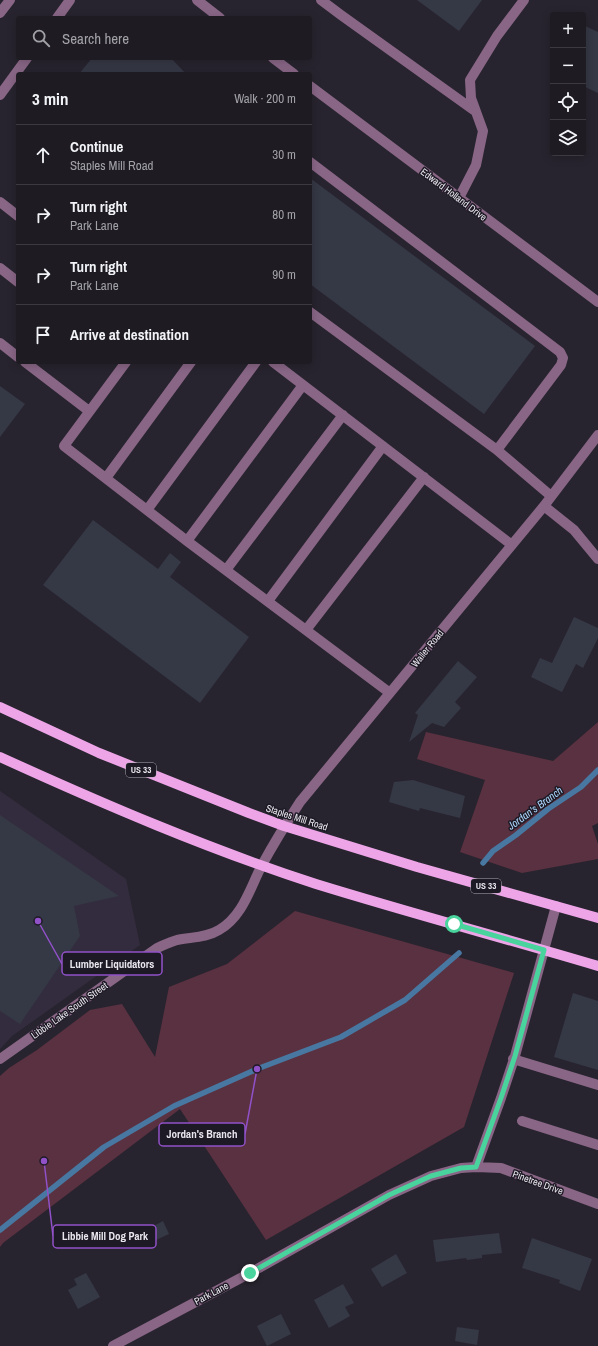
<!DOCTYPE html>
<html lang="en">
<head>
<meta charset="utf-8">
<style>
  :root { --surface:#1e1b23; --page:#26242b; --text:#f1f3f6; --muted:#a1a1a6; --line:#3c3941 }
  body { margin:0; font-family:"Archivo Narrow",sans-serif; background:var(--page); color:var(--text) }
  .controls { position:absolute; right:12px; top:12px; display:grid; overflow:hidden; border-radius:4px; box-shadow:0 2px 10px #0003 }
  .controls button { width:36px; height:36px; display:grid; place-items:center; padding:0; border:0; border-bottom:1px solid var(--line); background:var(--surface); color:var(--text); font:20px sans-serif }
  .stop { position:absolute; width:12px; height:12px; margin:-9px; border:3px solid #49d49d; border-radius:50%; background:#fff }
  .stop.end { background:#49d49d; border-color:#fff; box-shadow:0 1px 4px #0008 }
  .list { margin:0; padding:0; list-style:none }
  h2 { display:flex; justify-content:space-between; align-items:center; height:52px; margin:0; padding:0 16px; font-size:17px }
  h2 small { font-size:13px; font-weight:400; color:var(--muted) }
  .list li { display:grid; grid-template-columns:26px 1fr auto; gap:12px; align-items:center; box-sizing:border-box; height:60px; padding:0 16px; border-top:1px solid var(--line) }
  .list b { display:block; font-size:15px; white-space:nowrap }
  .list p { margin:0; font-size:13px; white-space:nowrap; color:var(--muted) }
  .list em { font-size:13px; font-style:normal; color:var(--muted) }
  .icon { flex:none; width:22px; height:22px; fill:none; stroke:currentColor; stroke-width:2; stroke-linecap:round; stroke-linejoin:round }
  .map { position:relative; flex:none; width:598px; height:1346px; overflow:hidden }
  .search { position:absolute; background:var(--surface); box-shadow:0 2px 10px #0003; left:16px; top:16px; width:296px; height:44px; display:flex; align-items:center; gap:10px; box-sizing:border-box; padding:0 14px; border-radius:4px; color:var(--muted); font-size:15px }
  .panel { position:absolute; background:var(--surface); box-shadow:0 2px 10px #0003; left:16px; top:72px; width:296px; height:292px; border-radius:4px }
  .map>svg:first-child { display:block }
  .built { fill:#332c3e }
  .green { fill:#5a3140 }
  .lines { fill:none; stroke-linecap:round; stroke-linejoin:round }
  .stream { stroke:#4878a2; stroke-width:5.5 }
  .building { fill:#353845 }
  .minor { stroke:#896686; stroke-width:10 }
  .major { stroke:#eea5e8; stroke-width:10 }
  .route { stroke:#49d49d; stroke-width:5 }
  .labels { text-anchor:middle; stroke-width:3; stroke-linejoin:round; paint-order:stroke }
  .shield { fill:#1e1a25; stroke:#aca9b2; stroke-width:1 }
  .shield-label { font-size:9px; font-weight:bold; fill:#e9e6ee }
  .street-label { font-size:10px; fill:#e9e6ee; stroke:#1e1a25 }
  .water-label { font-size:11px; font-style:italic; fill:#abd5fb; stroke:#1e1a25 }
  .leader { fill:none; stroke:#9151c8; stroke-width:1.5 }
  .callout-dot { fill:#9151c8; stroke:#1e1a25; stroke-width:1.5 }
  .callout { fill:#1e1a25; stroke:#9151c8; stroke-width:1.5 }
  .callout-label { font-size:11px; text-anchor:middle; font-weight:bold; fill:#e9e6ee }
</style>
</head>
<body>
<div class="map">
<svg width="598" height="1346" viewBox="0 0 598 1346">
  <rect width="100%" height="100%" fill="#28242f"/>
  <!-- built -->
  <path class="built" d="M0,791L126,879L140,945L12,1036L0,1049Z"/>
  <!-- green -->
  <path class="green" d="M598,722V823L592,826L598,844V859L522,873L460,852L485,780L417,759L426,732L553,761Z
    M295,911L514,973L464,1127L266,1240L180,1109L3,1243L0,1247V1076L9,1068L37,1050L90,1010L122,1004L155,1057L169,987L227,964Z"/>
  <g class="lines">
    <!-- stream -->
    <path class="stream" d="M483,863L493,851L516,835L548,809L581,787L598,770
      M0,1230L104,1147L174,1106L257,1069L341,1037L405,1000L459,953"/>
  </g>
  <!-- building -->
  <path class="building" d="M417,0H482L459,31Z
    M583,25L598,32V93L583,86Z
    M92,58H171L186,74H79Z
    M310,178L535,346L484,414L310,284Z
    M0,386L25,404L0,437Z
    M93,520L158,569L170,553L181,562L170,577L249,637L200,703L43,585Z
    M574,617L598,628V638L583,668L576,664L562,692L531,677L540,658L552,663Z
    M458,661L477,677L455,702L461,708L444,727L432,723L409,742L418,715L415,713Z
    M413,780L465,796L460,818L420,808L419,811L389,802L394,782Z
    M0,815L119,896L74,906L80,936L20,1024L0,1011Z
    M573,993L598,1001V1070L554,1057Z
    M163,1221L169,1234L156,1240L150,1228Z
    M499,1233L502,1253L482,1255V1258L467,1260L466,1258L436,1262L433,1240Z
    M532,1238L592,1259L580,1291L559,1283L560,1280L522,1268Z
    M396,1254L407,1273L382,1287L371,1269Z
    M86,1273L100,1297L78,1309L68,1290L77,1285L74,1279Z
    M343,1284L354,1303L345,1307L350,1316L329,1328L314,1300Z
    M281,1314L291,1334L267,1346L257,1326Z
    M457,1327L479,1330L477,1345L455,1341Z"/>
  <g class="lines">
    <!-- minor -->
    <path class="minor" d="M197,0L220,18
      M321,0L341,15L475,111
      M0,13L10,0
      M57,18L70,0
      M273,58L294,74
      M310,86L598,302
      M0,95L27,58
      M310,162L560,352L563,358L561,365L497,450
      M459,198L476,165L483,131L471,98L470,80L497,36L524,0
      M0,202L18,216
      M0,268L18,282
      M310,312L497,450L551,496
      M0,343L18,357
      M25,362L89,411
      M126,362L64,446L187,541L390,693
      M273,362L512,545
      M106,478L191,362
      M544,506L574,530L598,559
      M147,510L256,362
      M187,541L303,385
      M226,570L343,415
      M268,601L383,446
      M306,630L424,477
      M0,1059L157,948C164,945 170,942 177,940C191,937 206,938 219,930C243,916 250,888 262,865C274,843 287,822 300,802L544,506L598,435
      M513,1059L598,1085
      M522,1121L598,1145
      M476,1167L501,1168L598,1204
      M113,1346L250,1273L389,1195L431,1176L461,1168L476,1167L501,1098L515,1056L556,906"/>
    <!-- major -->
    <path class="major" d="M0,707L99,753L249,813L284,826L417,867L598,918
      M0,757C103,804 208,849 316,884C410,913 504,938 598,966"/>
  </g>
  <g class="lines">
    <!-- route -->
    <path class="route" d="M250,1273L389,1195L431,1176L461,1168L476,1167L501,1098L515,1056L544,950L454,924"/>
  </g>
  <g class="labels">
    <!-- shield labels -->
    <g class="shield">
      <rect x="126" y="763" width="30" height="14" rx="3"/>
      <rect x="471" y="879" width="30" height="14" rx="3"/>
    </g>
    <g class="shield-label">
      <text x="141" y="773">US 33</text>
      <text x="486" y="889">US 33</text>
    </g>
    <!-- street labels -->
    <g class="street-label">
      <text transform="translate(454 194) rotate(37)" y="4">Edward Holland Drive</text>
      <text transform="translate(427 648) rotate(-51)" y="4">Waller Road</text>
      <text transform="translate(297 817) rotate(18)" y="4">Staples Mill Road</text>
      <text transform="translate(69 1010) rotate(-35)" y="4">Libbie Lake South Street</text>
      <text transform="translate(538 1182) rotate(20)" y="4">Pinetree Drive</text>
      <text transform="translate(211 1293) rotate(-28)" y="4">Park Lane</text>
    </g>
    <!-- water labels -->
    <g class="water-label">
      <text transform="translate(535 808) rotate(-36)" y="4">Jordan's Branch</text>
    </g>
  </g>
  <!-- callouts -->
  <path class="leader" d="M38 921L62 964M257 1069L245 1134M44 1161L53 1236"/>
  <g class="callout-dot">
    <circle cx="38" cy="921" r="4"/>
    <circle cx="257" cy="1069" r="4"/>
    <circle cx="44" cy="1161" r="4"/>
  </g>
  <g class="callout">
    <rect x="62" y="952" width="100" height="23" rx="4"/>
    <rect x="159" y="1123" width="86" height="23" rx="4"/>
    <rect x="53" y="1225" width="103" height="23" rx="4"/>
  </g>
  <g class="callout-label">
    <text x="112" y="968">Lumber Liquidators</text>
    <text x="202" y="1138">Jordan's Branch</text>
    <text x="105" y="1240">Libbie Mill Dog Park</text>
  </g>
</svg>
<div class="controls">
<button>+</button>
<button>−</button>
<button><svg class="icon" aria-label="locate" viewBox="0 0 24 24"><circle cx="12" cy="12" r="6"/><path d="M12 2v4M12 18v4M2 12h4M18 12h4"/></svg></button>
<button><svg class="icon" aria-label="layers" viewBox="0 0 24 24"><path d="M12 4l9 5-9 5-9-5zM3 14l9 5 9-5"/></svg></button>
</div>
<div class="stop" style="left:454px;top:924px"></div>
<div class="stop end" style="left:250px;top:1273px"></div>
<div class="search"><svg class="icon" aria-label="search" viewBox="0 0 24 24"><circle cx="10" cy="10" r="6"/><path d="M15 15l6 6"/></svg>Search here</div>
<section class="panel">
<h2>3 min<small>Walk · 200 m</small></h2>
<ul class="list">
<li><svg class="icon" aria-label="ahead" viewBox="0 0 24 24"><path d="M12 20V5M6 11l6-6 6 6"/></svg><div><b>Continue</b><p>Staples Mill Road</p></div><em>30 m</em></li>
<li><svg class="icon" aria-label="right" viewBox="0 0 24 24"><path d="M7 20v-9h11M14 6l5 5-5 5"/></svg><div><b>Turn right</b><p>Park Lane</p></div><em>80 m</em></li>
<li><svg class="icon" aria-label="right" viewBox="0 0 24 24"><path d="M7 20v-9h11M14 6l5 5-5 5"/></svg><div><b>Turn right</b><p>Park Lane</p></div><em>90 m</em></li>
<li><svg class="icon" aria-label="arrive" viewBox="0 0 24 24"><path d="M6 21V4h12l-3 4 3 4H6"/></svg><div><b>Arrive at destination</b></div></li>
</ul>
</section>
</div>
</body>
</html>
